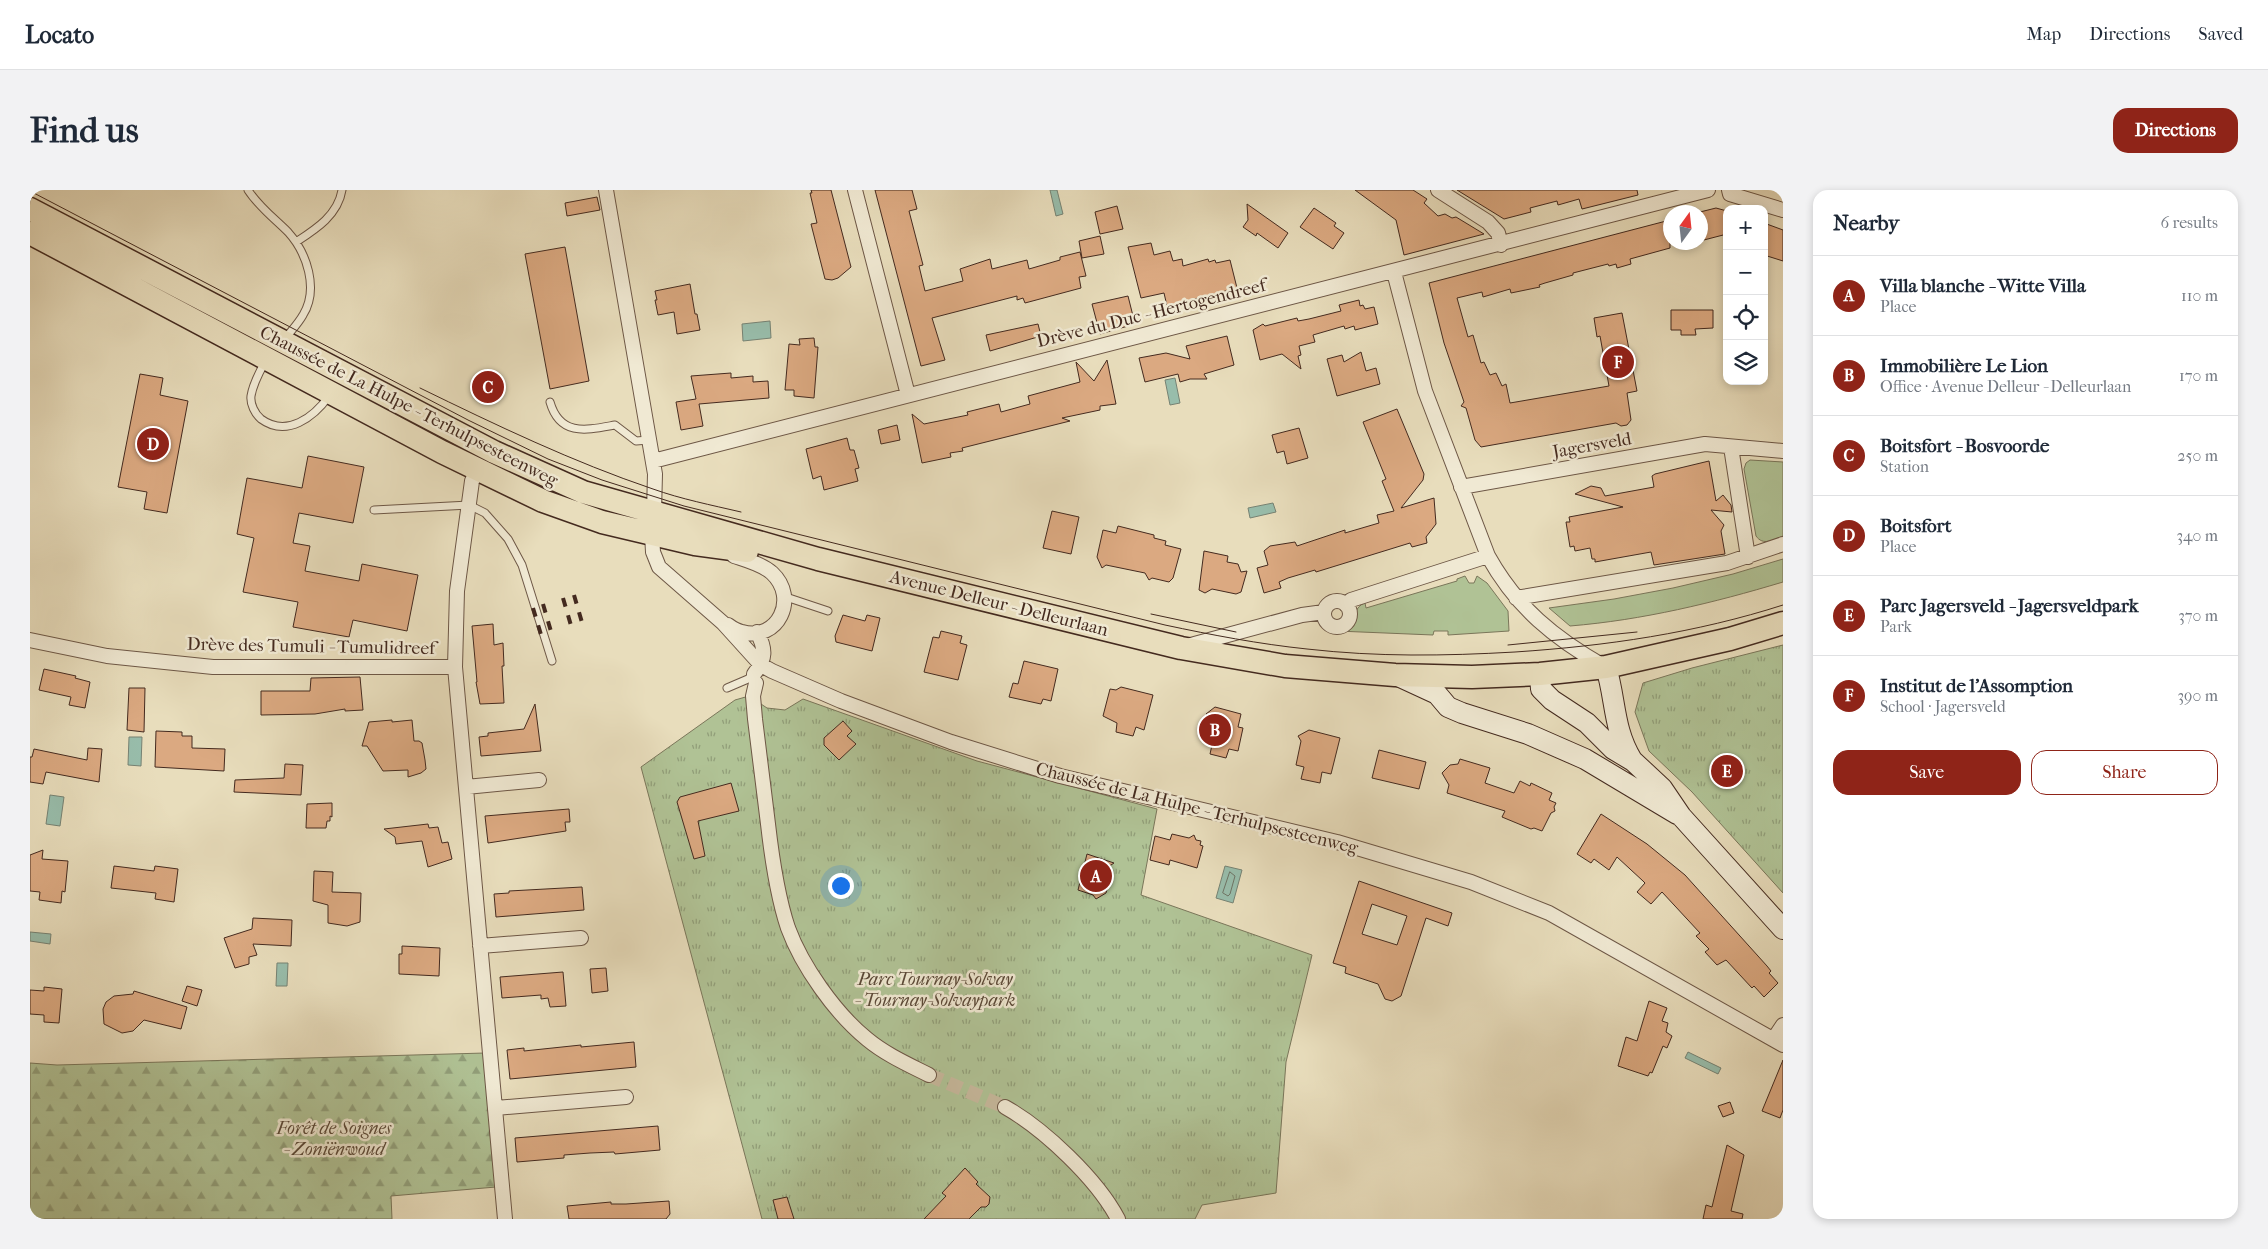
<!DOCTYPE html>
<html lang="en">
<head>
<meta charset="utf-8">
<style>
  :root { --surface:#fff; --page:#f2f2f3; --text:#1f2937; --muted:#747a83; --line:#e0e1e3; --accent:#8f2418 }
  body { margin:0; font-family:"IM FELL French Canon",serif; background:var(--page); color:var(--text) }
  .controls { position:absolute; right:15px; top:15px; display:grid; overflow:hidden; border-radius:10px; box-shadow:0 2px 8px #0003 }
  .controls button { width:45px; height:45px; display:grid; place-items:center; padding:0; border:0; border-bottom:1px solid var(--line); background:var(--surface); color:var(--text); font:25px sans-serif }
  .compass { position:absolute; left:1633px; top:15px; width:45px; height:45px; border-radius:50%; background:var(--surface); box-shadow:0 2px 8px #0003; rotate:15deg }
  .you { position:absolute; left:810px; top:695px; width:18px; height:18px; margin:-12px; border:4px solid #fff; border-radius:50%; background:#1a73e8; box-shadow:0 0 0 8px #1a73e833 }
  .badge { display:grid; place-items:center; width:32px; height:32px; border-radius:50%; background:var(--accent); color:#fff; font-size:16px; font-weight:700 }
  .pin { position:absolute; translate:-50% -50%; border:2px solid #fff; box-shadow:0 1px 5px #0006 }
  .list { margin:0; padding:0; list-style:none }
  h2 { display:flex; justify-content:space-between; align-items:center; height:65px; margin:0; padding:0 20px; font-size:21px }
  h2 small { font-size:16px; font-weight:400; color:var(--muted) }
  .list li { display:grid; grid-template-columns:32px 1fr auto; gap:15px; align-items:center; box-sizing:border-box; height:80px; padding:0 20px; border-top:1px solid var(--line) }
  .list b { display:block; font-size:19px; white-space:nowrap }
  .list p { margin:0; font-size:16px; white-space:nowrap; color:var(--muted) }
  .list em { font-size:16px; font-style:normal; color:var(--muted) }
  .actions { display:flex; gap:10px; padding:15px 20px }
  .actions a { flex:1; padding:11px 0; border:1px solid var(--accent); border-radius:15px; text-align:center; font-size:18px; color:var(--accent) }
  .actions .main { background:var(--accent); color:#fff }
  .icon { flex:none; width:28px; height:28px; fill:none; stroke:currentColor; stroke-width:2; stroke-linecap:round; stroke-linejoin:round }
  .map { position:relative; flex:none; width:1753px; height:1029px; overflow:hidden; border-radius:15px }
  header { display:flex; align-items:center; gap:30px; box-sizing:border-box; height:70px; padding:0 25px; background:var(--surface); border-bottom:1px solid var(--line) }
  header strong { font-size:24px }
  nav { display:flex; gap:28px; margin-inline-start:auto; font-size:18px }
  .intro { display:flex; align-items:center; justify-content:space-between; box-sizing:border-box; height:120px; padding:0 30px }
  h1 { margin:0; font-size:35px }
  .button { padding:12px 22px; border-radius:15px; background:var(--accent); color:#fff; font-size:18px; font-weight:700 }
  main { display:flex; gap:30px; padding:0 30px }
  aside { flex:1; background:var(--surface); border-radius:15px; box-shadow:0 2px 8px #0003 }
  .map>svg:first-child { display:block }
  .grass { fill:#b0c295; stroke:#7a765a }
  .forest { fill:url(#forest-firs); stroke:#7a765a }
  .park { fill:url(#park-tufts); stroke:#7a765a }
  .water { fill:#98bdab; stroke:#768273 }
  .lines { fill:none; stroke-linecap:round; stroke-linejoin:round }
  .shore { stroke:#6e7465; stroke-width:1 }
  .building { fill:#dba981; stroke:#442a1f; fill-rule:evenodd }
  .minor-tunnel { stroke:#c7b99d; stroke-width:14; stroke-dasharray:14 7; stroke-linecap:butt }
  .service-casing { stroke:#6d5746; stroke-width:9 }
  .minor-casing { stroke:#6d5746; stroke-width:16 }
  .secondary-casing { stroke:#442a1f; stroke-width:22 }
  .primary-casing { stroke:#442a1f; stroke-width:25 }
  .service { stroke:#f0e9d3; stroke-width:7 }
  .minor { stroke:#f0e9d3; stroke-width:14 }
  .secondary { stroke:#f0e9d3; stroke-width:20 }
  .primary { stroke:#e8ddbc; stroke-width:22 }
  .tram { stroke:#442a1f; stroke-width:1 }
  .rail { stroke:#442a1f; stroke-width:4; stroke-dasharray:9 9; stroke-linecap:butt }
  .labels { text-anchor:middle; stroke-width:5; stroke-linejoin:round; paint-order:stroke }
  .street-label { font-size:18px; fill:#442a1f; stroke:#f0e9d3 }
  .park-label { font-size:18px; font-style:italic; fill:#5a4837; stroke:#f0e9d3 }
</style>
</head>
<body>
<header>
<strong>Locato</strong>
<nav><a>Map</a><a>Directions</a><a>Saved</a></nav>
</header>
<div class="intro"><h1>Find us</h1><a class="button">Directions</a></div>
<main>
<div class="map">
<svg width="1753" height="1029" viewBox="0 0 1753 1029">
  <defs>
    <pattern id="forest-firs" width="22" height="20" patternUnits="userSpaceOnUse" patternTransform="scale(1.25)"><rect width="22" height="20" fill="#b0c295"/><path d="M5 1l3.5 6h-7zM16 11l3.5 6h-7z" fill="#919e79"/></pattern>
    <pattern id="park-tufts" width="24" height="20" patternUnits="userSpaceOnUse" patternTransform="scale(1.25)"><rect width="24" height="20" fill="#b0c295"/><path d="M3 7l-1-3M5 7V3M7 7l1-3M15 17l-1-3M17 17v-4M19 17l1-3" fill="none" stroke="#919e79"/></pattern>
  </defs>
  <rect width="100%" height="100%" fill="#e8ddbc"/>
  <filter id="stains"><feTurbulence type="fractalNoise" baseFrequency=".004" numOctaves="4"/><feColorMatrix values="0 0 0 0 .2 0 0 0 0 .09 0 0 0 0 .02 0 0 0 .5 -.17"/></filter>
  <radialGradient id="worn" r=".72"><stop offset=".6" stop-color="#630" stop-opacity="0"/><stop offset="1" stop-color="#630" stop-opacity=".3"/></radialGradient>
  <!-- grass -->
  <path class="grass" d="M1720,270L1753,272V346C1743,350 1733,356 1726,346L1714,279L1716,273Z
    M1753,369V392C1683,413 1613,430 1540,436L1519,418L1584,409L1643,398L1703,384Z
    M1435,386L1439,393H1444L1447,386L1457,393L1478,421L1479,441L1418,445V441H1404L1403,445L1307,441L1320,435C1325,427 1325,416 1335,413L1336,418L1427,391V389Z"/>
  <!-- forest -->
  <path class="forest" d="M455,863L466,997L361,1006L362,1029H0V873L27,875Z"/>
  <!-- park -->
  <path class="park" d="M1753,455V703L1662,602L1619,561L1605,522L1613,493L1662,478Z
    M719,506L737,518L755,520L773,509L947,571L1127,619L1111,705L1282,765L1256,872L1246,1003L1172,1015L1165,1029H732L611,577L705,510Z"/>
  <!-- water -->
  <path class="water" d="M1020,0H1027L1033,24L1026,26Z
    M740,131L741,148L713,151L712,134Z
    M1145,188L1150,213L1140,215L1135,190Z
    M1243,313L1246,322L1220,328L1218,318Z
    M99,547H112L111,576L98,575Z
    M20,605L34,607L30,636L16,634Z
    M1195,676L1212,680L1203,713L1186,708Z
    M0,742L21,744L20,754L0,751Z
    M247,773H258L257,796H246Z
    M1658,862L1691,878L1688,884L1655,868Z"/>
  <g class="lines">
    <!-- shore -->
    <path class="shore" d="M1200,682L1205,686L1200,704L1198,706L1193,703Z"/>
  </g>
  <!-- building -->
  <path class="building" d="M781,0H801L821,77L808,88L802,90L795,89L781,34L787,33L780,3H782Z
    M845,0H882L887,19L879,21L893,75L889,76L895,101L933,91L930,79L960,69L962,79L997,70L999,79L1030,70V67L1050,62L1056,86L1049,87L1051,98L995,113L993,108L987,110V106L902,128L915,170L891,176Z
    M1325,0H1383L1397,9L1394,13L1408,26L1415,24L1422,28L1426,27L1454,44L1374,65L1366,30Z
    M1427,0H1607L1608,5L1552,19L1549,9L1528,15L1527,11L1500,18L1501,22L1474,29Z
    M567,7L570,20L537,26L535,13Z
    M1217,14L1258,43L1248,58L1227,43L1226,46L1213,37L1218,30Z
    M1087,16L1093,39L1070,44L1065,22Z
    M1284,18L1306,33L1304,36L1314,43L1303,59L1270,37Z
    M1686,18L1697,21V44L1670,51V22Z
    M1640,30V58L1600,69L1601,74L1587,78L1586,74L1579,76L1578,74L1543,83V85L1515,93L1509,95L1510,97L1481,103L1480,99L1453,107L1452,102L1427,108L1438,147L1443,145L1451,173L1454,172L1460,185L1466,183L1472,196L1476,194L1480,213L1579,196L1570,146L1567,147L1564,128L1592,123L1607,201L1597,203L1601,230L1597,235L1591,236L1586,233L1451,257L1445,250L1436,218L1431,216L1434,212L1414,153L1399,93Z
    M1734,33L1753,40V71L1734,65Z
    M1070,46L1074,64L1052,68L1049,51Z
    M1121,53L1124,65L1140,61L1143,71L1152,69L1153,76L1178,69L1179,72L1185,70L1186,73L1200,70L1207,98L1137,116L1134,103L1111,108L1098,57Z
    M535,57L559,191L520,199L495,64Z
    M660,94L665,124H667L670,140L647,144L644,122L628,125L625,110H627L625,101Z
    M1098,106L1105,134L1070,144L1062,114Z
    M1329,110L1330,116L1333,115L1335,119L1344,117L1348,134L1325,140L1324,136L1315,139L1314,136L1283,145L1285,152L1269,156L1271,165L1268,166L1271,179L1252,164L1230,170L1223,140L1233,134L1235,136L1267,128L1268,131L1279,129L1311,121L1309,115Z
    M1641,120H1683V138L1665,139L1666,145H1651V140H1641Z
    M1008,134L1011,146L960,161L956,145Z
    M1197,146L1204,175L1174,184L1177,189H1160L1150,192L1148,184L1115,192L1109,168L1136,163L1160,169L1156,156Z
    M784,148L785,157H788L784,208L764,206V200H755L759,154L770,155L769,149Z
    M1331,162L1336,181L1346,178L1350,194L1307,206L1297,169L1312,165L1314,172Z
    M1077,170L1086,214L1070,216V220L1032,228L1040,231L932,258L933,261L920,263L921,267L892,273L882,224L894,234L938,225L937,222L969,214L971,222L1000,214L998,206L1050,192L1046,172L1064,191Z
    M701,183V188L723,186V192L738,191L739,208L669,214L673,236L651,240L646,212L666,209L661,186Z
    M110,184L133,188L130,205L158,211L137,323L114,319L117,302L88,297Z
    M1367,219L1394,284L1393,290L1371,318L1404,308L1406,334L1396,347L1397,353L1382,357L1380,353L1286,382L1285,380L1258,388L1249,392L1251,398L1234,403L1227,378L1238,375L1234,361L1240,356L1265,352L1267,356L1315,340V343L1349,333L1347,325L1364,321L1352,291L1356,289L1333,232Z
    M867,235L870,250L851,254L848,240Z
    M1269,238L1278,268L1257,274L1254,261L1247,263L1242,245Z
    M817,248L820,260H824L829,278L825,279L828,291L794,300L791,286L783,289L776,259Z
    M278,266L334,277L323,333L269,323L263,353L280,356L275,381L329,391L332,374L388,385L377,441L323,430L319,447L263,437L268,412L213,402L224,348L207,344L217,288L272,298Z
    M1679,271L1686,311L1693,305L1701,315L1702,322L1681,320L1694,335L1691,341L1695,364L1624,375L1621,362L1565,372V369H1562L1560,358L1545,361L1544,356L1540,357L1536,332H1540L1539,327L1593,317L1545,304L1561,296L1571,298L1575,306L1624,297L1622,286L1625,284Z
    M1022,321L1049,327L1041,364L1013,358Z
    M1088,336L1124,345V348L1136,351L1135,355L1151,359L1143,388L1139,392L1122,388L1119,390L1115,383L1076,375L1072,378L1067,367L1073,340L1086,343Z
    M1174,361L1198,366L1197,372L1208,374L1211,382L1217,381L1211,402L1206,404L1182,399L1175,403L1169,400Z
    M813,425L835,431L837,425L850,428L842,461L806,452L805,446Z
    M463,434L464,455L473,453L474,476H472L474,513L450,514L446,492H447L442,436Z
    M911,441L932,446L930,453L937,455L928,490L894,482L903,447L909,448Z
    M994,471L1028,479L1021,511L1013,509L1011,514L979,507L983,493L988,494Z
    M14,479L46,486L45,488L60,492L55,518L39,515L41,507L9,500Z
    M330,487L333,520L315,521V519L285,524L231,525V501H280L281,488Z
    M1091,497L1123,505L1114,540L1106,537L1103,546L1086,542L1087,533L1073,526L1080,499L1086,500Z
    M99,498H115L114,542L97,540Z
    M505,514L511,561L451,566L449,547L458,546V543L494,539Z
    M1185,517L1211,524L1208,537L1213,538L1208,561L1199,559L1196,568L1180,564L1182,555L1173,552L1179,527L1176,524Z
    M362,530V532L382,530L384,551H389L392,553L395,570L396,579L391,583L378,587V580L353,581L337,556H332L339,532Z
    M813,531L822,541L817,546L826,554L809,570L794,555V548Z
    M1279,540L1310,548L1301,584L1292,582L1290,593L1271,589L1274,577L1266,575L1271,551L1268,546Z
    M126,541L152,542V546H162V558L195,559L194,581L125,577Z
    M58,558L72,559L69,592L16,582L13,594L0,592V567H2L4,559L57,570Z
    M1349,560L1396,572L1389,599L1342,588Z
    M1430,569L1460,578L1455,593L1484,603L1490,591L1500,596L1501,593L1522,603L1519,610L1526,613L1524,617L1525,621L1521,623L1512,641L1504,638L1501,639L1472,627L1475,621L1417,603L1419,595L1412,583L1420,575L1428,574Z
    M255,574L273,575L271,605L204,602L205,590L254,588Z
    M701,593L709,621L668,631L675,666L664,669L647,612L650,607Z
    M302,613V627L300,626V631H297L296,638H276L277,614Z
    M539,619L540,632H535L536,641L458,653L455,626Z
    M1571,624L1617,654L1655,685L1737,776L1741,781L1739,783L1748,793L1734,807L1724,796L1722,798L1696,770L1687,775L1675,762L1679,759L1666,746L1670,743L1632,702L1621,714L1607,702L1615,693L1613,691L1587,667L1579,680L1564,669L1561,673L1547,664Z
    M398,634L399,638L408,637L412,653L418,652L422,669L398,677L392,651L366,654L365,647L354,639Z
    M1142,644L1159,648L1164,645L1166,650L1171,651L1170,655L1173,656L1167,678L1140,670L1139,675L1120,670L1125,646L1140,650Z
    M13,660L12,669L38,671L35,702L32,701L31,713L9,710L10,702L0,701V665Z
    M1057,664L1084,673L1075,679L1080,687L1076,703L1066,709L1063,705L1048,700Z
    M84,676L124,681L125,676L148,679L144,712L125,709L126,703L81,698Z
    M284,681L303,682L302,702L331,703L330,732L317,736L298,733V715L283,711Z
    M1329,691L1422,723L1418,736L1396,728L1371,806L1362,811L1355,809L1348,794L1315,783L1316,777L1303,773ZM1342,714L1377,726L1367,755L1332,744Z
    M552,697L554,720L466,727L464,704L479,703V701Z
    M223,728L262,730L261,756L223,754L227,765L219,767V774L205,778L194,748L222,739Z
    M372,756L410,758L409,786L369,784V764H372Z
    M576,778L578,801L562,803L560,779Z
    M533,782L536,816L520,817L518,808L511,809V805L472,808L470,787Z
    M157,796L172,800L167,816L152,811Z
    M14,797L32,799L29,833L14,832V825L0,824V800L14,801Z
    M104,801L157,817L151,839L114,830L103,841L92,843L74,834L73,819L76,812L84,806L103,804Z
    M1619,811L1637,818L1632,831L1638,833L1636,842L1642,846L1637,858L1633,856L1622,883L1620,882L1618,886L1588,876L1596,847L1607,851Z
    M604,852L606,877L480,889L477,860L494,858V861L551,855V857Z
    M1753,870V920L1750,928L1732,921Z
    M1700,912L1704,923L1693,927L1688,916Z
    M628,936L630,960L585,964L584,962L560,963L534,965V968L487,972L485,948Z
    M1697,955L1714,965L1701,1021L1713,1024L1712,1029H1673L1676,1015L1682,1017Z
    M935,978L948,992L946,994L960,1007L959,1014L956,1017H951L939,1029H894L916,1006L912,1003Z
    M757,1007L764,1029H748L743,1010Z
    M639,1011L640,1024L636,1029H539L537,1016L581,1012V1014H596Z"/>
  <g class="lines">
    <!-- minor-tunnel -->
    <path class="minor-tunnel" d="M899,885L975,917"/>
    <!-- service casing -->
    <g class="service-casing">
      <path id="service" d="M218,0C229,17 244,28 258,42C277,63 289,99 273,125C268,134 260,142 254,150
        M266,52C286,39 308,25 312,0
        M236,170C230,181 223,193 221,206C220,214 225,224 231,229C257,248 284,227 299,206
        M520,212C530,247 557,240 585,235L606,251L619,250
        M344,320L439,315L455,323L478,349L492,375L522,471
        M756,407L798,421
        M697,498L718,489L724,484"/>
    </g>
    <!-- minor casing -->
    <g class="minor-casing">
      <path id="minor" d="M576,0L625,284L624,322
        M825,0L878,205
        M1408,0L1458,32L1468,43L1471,55
        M1699,0L1700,4L1753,20
        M1364,82L1395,201L1458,366C1487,418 1524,448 1575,477
        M1701,257L1718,367
        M623,271L1678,0
        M447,280L442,291L427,401L425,477L475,1029
        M1431,297L1675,254L1753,261
        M622,344L623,362L629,377L693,433L731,475L742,481L811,511L921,552L1030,586L1307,652L1441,692L1519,723L1753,855
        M1486,408L1697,373L1753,354
        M1294 424a13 13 0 1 1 26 0a13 13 0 1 1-26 0Z
        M1316,415L1321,410L1458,366
        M698,435C702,438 707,441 712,442C748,452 769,408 742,383C732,374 716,370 704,366
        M0,450L77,466L183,477H425
        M1157,456L1272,425L1294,422
        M724,484C736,469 736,459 727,442
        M726,493L723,506L725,529C729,564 734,599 738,634C742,669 747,705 758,738C772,776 805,823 837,849C855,864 877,874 899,885
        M436,597L509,590
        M450,756L551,748
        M1748,852L1747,844L1753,835
        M975,917C1014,939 1067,989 1088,1029
        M466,918L596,907"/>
    </g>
    <!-- secondary casing -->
    <g class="secondary-casing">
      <path id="secondary" d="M1576,477C1586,510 1583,539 1602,570
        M1510,484L1511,499L1522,510L1557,533L1583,559L1603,571L1632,598L1651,626L1753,739
        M1368,486L1407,504L1418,517L1432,523L1498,544L1555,569L1647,624"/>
    </g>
    <!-- primary casing -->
    <g class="primary-casing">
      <path id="primary" d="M0,19L464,262L553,302L788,369L1151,458L1255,476L1365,485L1442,487L1510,484L1576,477L1700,449L1753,433
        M0,43L412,262L513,311L572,332L665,354L717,361"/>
    </g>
    <!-- service -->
    <use href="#service" class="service"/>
    <!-- minor -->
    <use href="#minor" class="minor"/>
    <!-- secondary -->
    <use href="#secondary" class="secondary"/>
    <!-- primary -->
    <use href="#primary" class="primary"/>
    <!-- tram -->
    <path class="tram" d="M0,1L438,230L518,269L572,290L654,316L1135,435C1182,445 1229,454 1277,459C1347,467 1415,466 1485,462C1576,456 1666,443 1753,415
      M390,198C466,235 543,272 623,299C651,309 681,315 711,322
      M1121,424L1206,442
      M1478,455L1607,442"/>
    <!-- rail -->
    <path class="rail" d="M544,405L553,436
      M533,408L542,439
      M513,414L522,445
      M503,418L512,448"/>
  </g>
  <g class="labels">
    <!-- street labels -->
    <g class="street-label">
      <text transform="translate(1121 123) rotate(-14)" y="6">Drève du Duc - Hertogendreef</text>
      <text transform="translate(379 216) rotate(27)" y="6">Chaussée de La Hulpe - Terhulpsesteenweg</text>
      <text transform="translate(1562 255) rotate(-10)" y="6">Jagersveld</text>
      <text transform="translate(969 413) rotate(14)" y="6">Avenue Delleur - Delleurlaan</text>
      <text transform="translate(281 456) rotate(1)" y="6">Drève des Tumuli - Tumulidreef</text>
      <text transform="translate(1167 618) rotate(14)" y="6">Chaussée de La Hulpe - Terhulpsesteenweg</text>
    </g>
    <!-- park labels -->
    <g class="park-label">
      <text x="905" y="795">Parc Tournay-Solvay<tspan x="905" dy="21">- Tournay-Solvaypark</tspan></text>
      <text x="304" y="944">Forêt de Soignes<tspan x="304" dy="21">- Zoniënwoud</tspan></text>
    </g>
  </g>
  <rect width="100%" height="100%" filter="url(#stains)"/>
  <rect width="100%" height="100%" fill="url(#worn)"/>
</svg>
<div class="controls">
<button>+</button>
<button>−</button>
<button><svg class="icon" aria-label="locate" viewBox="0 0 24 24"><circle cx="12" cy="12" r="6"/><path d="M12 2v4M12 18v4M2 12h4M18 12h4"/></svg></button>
<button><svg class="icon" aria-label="layers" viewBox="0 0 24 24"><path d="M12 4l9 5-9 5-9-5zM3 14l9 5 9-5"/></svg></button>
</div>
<svg class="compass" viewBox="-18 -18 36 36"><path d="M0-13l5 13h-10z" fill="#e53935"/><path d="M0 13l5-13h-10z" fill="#747a83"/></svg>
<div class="you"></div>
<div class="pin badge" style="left:1066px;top:686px">A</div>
<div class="pin badge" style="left:1185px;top:540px">B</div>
<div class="pin badge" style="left:458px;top:197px">C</div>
<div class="pin badge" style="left:123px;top:254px">D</div>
<div class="pin badge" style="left:1697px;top:581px">E</div>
<div class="pin badge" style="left:1588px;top:172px">F</div>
</div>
<aside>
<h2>Nearby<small>6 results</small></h2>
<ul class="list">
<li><span class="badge">A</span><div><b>Villa blanche - Witte Villa</b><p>Place</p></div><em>110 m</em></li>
<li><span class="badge">B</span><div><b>Immobilière Le Lion</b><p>Office · Avenue Delleur - Delleurlaan</p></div><em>170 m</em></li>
<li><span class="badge">C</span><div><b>Boitsfort - Bosvoorde</b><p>Station</p></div><em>250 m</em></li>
<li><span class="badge">D</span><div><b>Boitsfort</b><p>Place</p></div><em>340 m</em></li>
<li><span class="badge">E</span><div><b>Parc Jagersveld - Jagersveldpark</b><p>Park</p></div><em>370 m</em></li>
<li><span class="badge">F</span><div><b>Institut de l'Assomption</b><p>School · Jagersveld</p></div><em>390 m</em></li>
</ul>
<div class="actions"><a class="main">Save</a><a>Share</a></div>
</aside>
</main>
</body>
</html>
